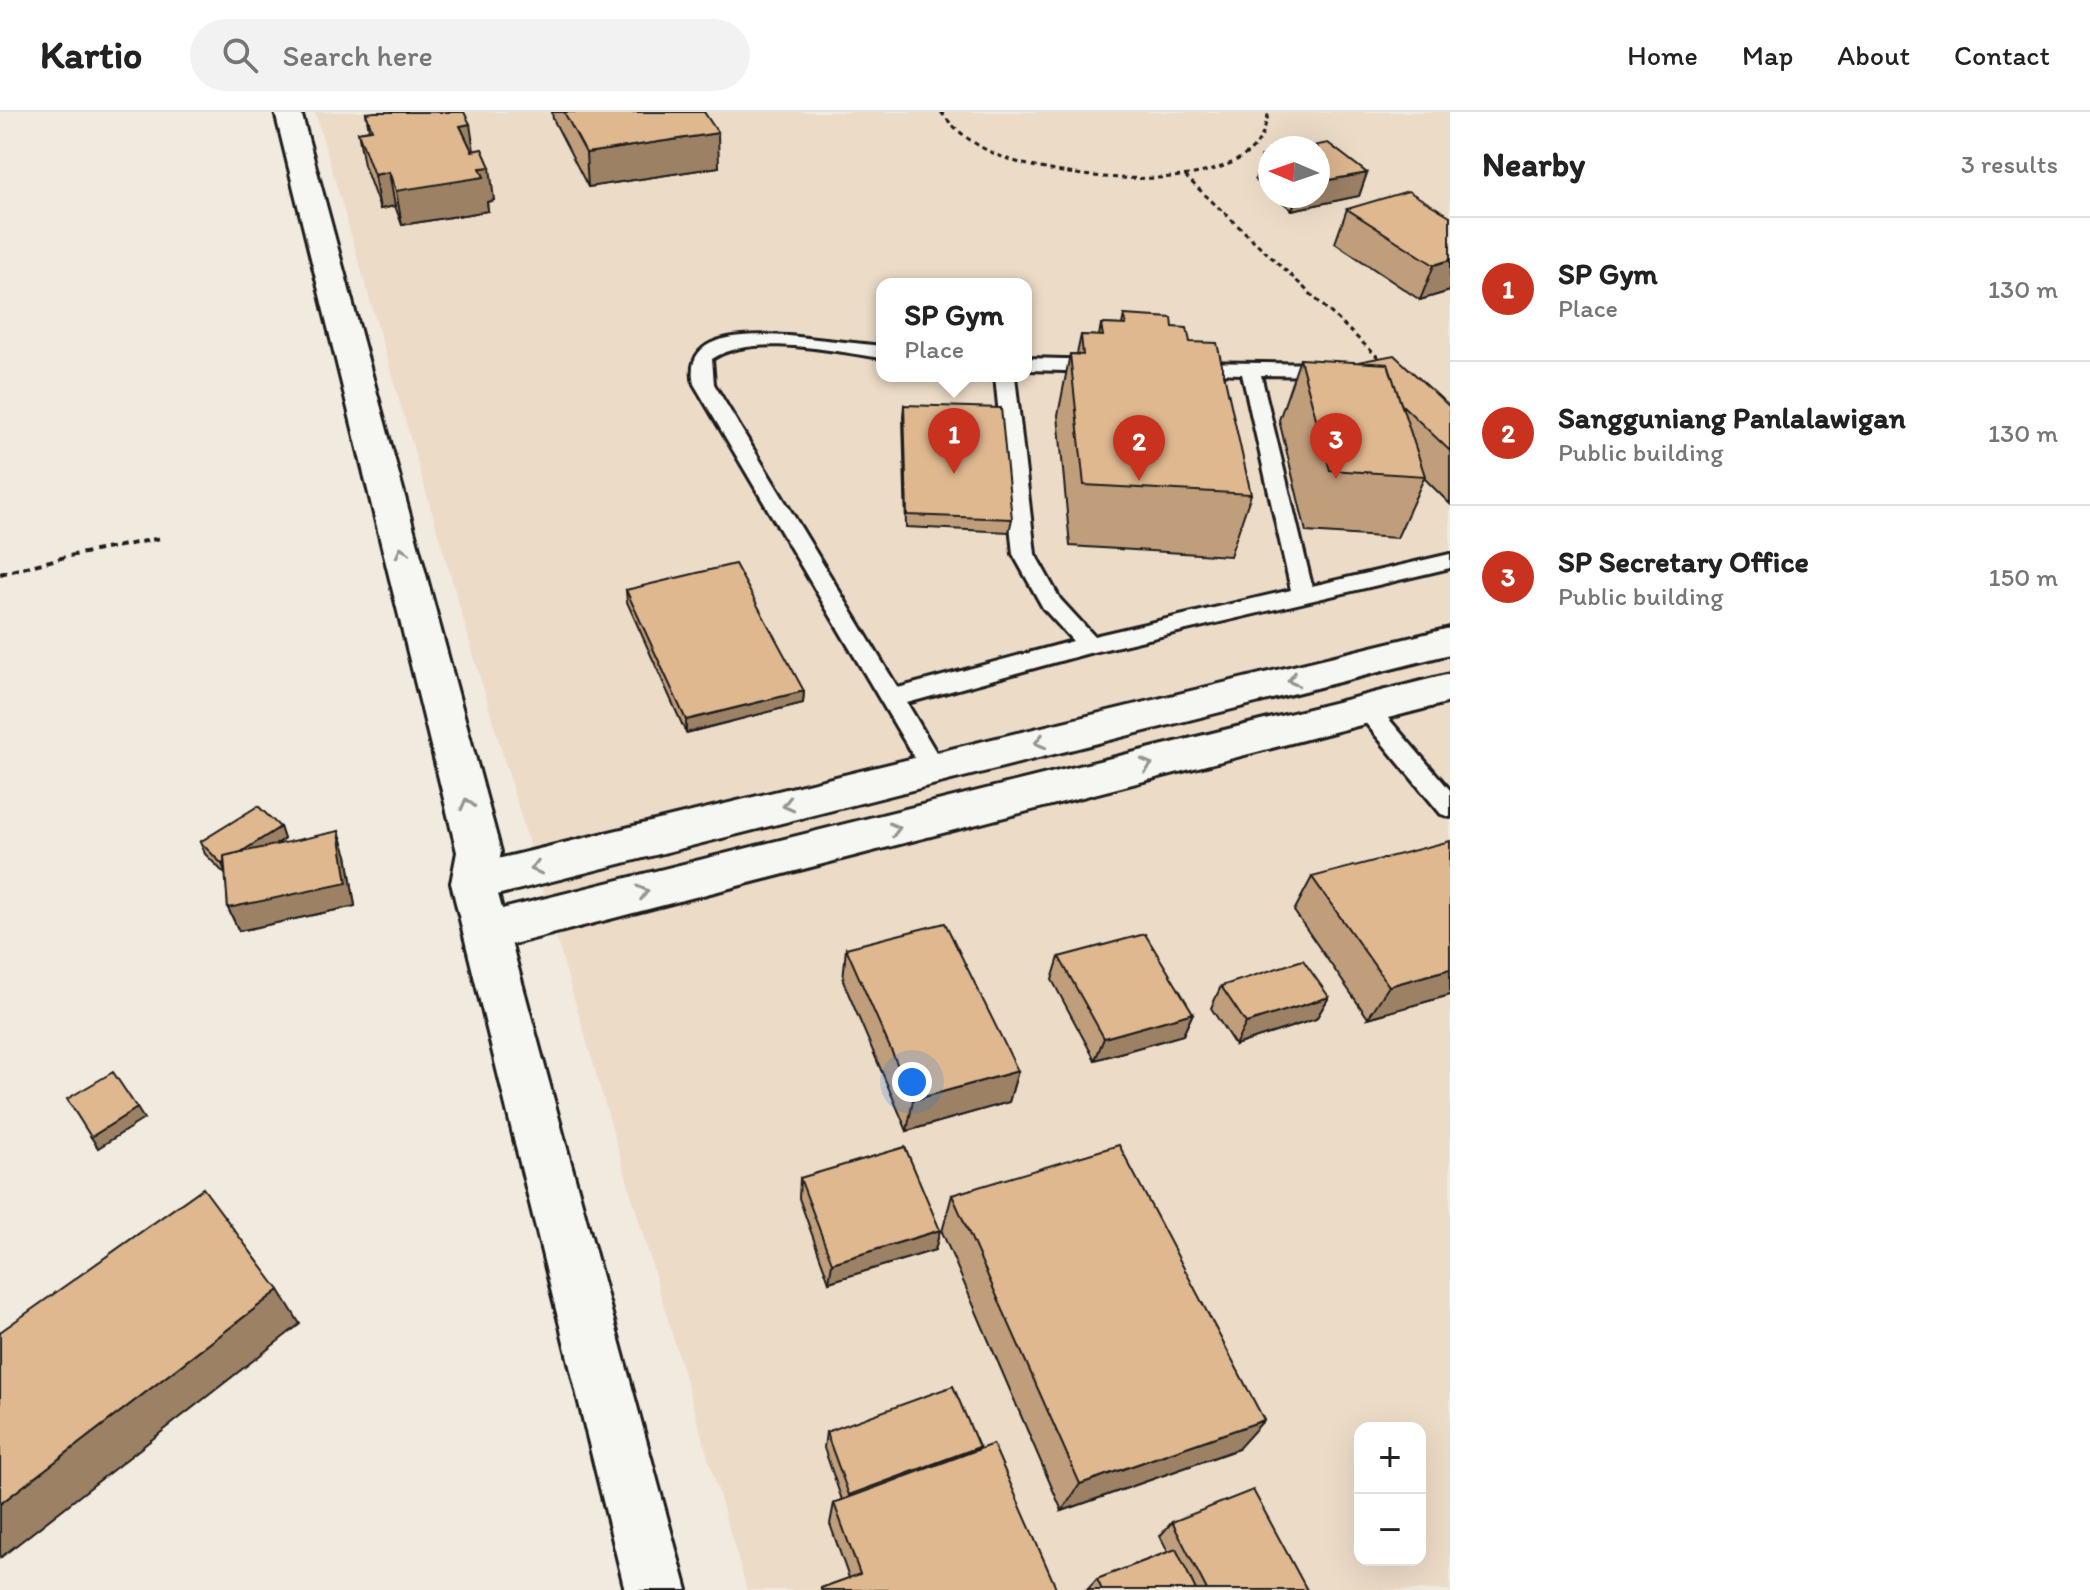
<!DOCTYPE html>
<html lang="en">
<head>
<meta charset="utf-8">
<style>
  :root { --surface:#fff; --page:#f2f2f2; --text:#222; --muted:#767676; --line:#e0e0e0; --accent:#c8321e }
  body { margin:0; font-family:Itim,sans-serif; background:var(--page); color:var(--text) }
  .controls { position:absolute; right:24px; bottom:24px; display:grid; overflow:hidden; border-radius:16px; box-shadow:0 8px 32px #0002 }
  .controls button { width:72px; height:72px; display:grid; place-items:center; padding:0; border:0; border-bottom:2px solid var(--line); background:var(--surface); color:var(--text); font:40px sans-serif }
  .compass { position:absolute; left:1258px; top:24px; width:72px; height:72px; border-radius:50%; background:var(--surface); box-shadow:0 8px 32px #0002; rotate:272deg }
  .you { position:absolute; left:912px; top:970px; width:28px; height:28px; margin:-20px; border:6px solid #fff; border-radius:50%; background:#1a73e8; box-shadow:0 0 0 12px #1a73e833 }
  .badge { display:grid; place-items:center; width:52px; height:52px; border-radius:50%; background:var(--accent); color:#fff; font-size:26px; font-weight:700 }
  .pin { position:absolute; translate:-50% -66px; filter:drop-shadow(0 2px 4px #0008) }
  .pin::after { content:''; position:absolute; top:42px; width:28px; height:24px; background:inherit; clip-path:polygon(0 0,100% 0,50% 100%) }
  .popup { position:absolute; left:876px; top:166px; width:156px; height:104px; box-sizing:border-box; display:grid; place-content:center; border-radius:16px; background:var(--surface); filter:drop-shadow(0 2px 6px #0005); font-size:26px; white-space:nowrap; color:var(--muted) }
  .popup b { font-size:30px; color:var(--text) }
  .popup::after { content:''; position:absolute; left:50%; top:100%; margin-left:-16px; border:16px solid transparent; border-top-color:var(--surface) }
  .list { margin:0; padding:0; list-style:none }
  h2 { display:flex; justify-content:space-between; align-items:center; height:104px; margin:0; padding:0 32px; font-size:34px }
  h2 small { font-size:26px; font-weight:400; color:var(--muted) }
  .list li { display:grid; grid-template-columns:52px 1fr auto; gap:24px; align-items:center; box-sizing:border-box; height:144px; padding:0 32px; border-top:2px solid var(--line) }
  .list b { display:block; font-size:30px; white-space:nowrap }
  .list p { margin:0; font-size:26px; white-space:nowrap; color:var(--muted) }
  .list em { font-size:26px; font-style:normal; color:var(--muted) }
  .icon { flex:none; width:44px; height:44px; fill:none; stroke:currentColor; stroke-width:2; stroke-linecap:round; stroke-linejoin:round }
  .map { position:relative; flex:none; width:1450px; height:1478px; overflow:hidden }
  header { display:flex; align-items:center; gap:48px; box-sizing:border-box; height:112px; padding:0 40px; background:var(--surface); border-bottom:2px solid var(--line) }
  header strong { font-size:38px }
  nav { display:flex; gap:44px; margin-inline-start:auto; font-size:28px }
  .search { width:560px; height:72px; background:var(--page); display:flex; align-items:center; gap:20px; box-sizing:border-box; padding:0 28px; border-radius:44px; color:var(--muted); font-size:30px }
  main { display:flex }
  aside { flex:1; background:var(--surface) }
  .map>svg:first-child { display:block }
  .built { fill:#ecdbc7; fill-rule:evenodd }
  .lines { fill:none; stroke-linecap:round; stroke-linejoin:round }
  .service-casing { stroke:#1c1c1c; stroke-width:6 }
  .minor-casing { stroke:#1c1c1c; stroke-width:6 }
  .secondary-casing { stroke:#1c1c1c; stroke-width:6 }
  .path-far1 { stroke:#1c1c1c; stroke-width:3; stroke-dasharray:5 4; stroke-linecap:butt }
  .path { stroke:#1c1c1c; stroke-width:4; stroke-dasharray:7 5; stroke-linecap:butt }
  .service { fill:#f6f6f2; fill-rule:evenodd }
  .minor { fill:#f6f6f2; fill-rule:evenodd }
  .secondary { fill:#f6f6f2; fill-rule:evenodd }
  .wall { fill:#c09e7c; stroke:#1c1c1c; stroke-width:2 }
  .shaded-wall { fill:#9c8165; stroke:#1c1c1c; stroke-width:2 }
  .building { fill:#dfb890; stroke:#1c1c1c; stroke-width:2 }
  .oneway { stroke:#949492 }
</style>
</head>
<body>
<header>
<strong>Kartio</strong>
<div class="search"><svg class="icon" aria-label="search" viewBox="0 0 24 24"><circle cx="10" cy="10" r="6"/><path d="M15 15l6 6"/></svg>Search here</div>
<nav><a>Home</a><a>Map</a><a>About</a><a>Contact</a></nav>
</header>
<main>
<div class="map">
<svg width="1450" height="1478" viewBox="0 0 1450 1478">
  <rect width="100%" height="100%" fill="#f1eade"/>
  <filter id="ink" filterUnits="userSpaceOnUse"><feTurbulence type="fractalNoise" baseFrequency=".0125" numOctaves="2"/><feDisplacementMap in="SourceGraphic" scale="16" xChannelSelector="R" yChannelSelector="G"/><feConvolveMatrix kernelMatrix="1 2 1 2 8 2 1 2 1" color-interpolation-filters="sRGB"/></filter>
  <g filter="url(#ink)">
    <!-- built -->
    <path class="built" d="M315,0H1450V1478H747ZM1270,36H1318V84H1270ZM882,172H1026V264H882ZM1360,1316H1420V1448H1360Z"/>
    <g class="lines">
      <!-- service casing -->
      <g class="service-casing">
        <path id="service" d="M789,224L882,234V246C836,240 752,220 712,247L714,272L898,576L1073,529L1043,496L1013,442L995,264H1015L1035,442L1060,487L1094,524L1291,478L1242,262L1183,260L1181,256L1190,250L1331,252L1340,258L1331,264L1261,263L1312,474L1450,442V456L1089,541L907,591L946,657L943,664L934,666L925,664L694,272C682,217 752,223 789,224Z
          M1026,246L1103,248L1112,254L1103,260L1026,258Z
          M1367,588L1375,591L1450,678V705L1441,702L1359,603L1355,597L1359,591Z"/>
      </g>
      <!-- minor casing -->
      <g class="minor-casing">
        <path id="minor" d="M1450,516V542L473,789L457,784L451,771L457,758L473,753Z
          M1450,562V590L486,839L470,833L463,820L470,807L486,801Z"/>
      </g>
      <!-- secondary casing -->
      <g class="secondary-casing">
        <path id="secondary" d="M275,0H301L501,740L495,771L687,1478H625L451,771L457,740Z"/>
      </g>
      <!-- path-far1 -->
      <path class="path-far1" d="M941,0C958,22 980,37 1005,46C1060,67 1221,85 1259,29C1264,22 1266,9 1269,0
        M1185,64L1382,249"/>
      <!-- path -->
      <path class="path" d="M0,462L69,444L161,426"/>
      <!-- service -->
      <use href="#service" class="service"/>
      <!-- minor -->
      <use href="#minor" class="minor"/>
      <!-- secondary -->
      <use href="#secondary" class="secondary"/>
    </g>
    <!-- wall -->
    <path class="wall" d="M552,0H704L719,55L588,75L553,7Z
      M366,1L474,39L494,88L487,90L488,99L402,113L395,94L380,97L364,53L358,20L369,18Z
      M1270,43V80L1255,68L1262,44Z
      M1367,61L1359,84L1292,98L1275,84H1318Z
      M1347,97L1450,104V179L1420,188L1335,131Z
      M1124,203L1173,215L1190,230L1251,382L1230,444L1070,434L1058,303L1070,242H1077L1081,223L1099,224L1101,212L1122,213Z
      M1300,247L1450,295V392L1424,366L1397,426L1306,420L1279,308Z
      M904,293L1012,407L1009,420L906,415L903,305Z
      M626,478L804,579L803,591L686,621L627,490Z
      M280,715L284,727L277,732L347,743L355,794L239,819L228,796L226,763L205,742L200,730Z
      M1312,765L1450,883L1368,906L1294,799Z
      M846,836L1018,959L1009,990L907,1019L843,869Z
      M1059,845L1193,901L1183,923L1095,948L1052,868Z
      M1221,874L1329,885L1316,907L1235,933L1211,896Z
      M800,1066L940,1118L935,1138L829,1170L799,1086Z
      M952,1083L1238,1337L1062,1399L942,1120Z
      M826,1320L978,1338L1057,1478H821V1476L849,1466L830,1412L834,1391L842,1388L824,1336Z
      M1172,1410L1307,1478H1087L1097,1467L1168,1440L1160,1424Z"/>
    <!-- shaded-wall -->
    <path class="shaded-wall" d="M470,12L475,46L460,14Z
      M718,21L719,55L588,75L586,41Z
      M490,55L494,88L487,90L488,99L402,113L396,79L480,56Z
      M389,60L395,94L380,97L374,63Z
      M1367,61L1359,84L1292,98L1297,84H1318V70Z
      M1450,148V179L1420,188L1434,153Z
      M804,579L803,591L686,621V608Z
      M280,715L284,727L227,764L222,752Z
      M339,719L347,743L355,794L239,819L228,796Z
      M1450,857V883L1368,906L1389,874Z
      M1329,885L1316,907L1235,933L1246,911Z
      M1193,901L1183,923L1095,948L1104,926Z
      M1018,959L1009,990L907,1019L913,988Z
      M137,996L144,1007L98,1036L91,1025Z
      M940,1118L935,1138L829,1170L832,1151Z
      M279,1178L300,1212L0,1446V1392Z
      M1264,1308L1238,1337L1062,1399L1080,1372Z
      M979,1335L972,1350L846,1398L849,1383Z"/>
    <!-- building -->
    <path class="building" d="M375,0H464L470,12L460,14L472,39L482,37L490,55L480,56L484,65L396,79L389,60L374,63L358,20L372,18L366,1Z
      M564,0H704L718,21L586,41Z
      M1328,31L1367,61L1318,70V36H1304Z
      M1270,43V51L1262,44Z
      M1408,79L1450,104V148L1434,153L1347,97Z
      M1124,203L1172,206L1173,215L1187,216L1190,230L1217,231L1251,382L1084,373L1070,242L1083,243L1081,223L1103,224L1101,212L1126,213Z
      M1394,243L1450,295V339L1401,292L1388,252L1358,250Z
      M1300,247L1388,252L1425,364L1330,358Z
      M904,293L1001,296L1012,407L907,403Z
      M735,452L804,579L686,608L626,478Z
      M258,694L280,715L241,740L224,744V751L222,752L200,730Z
      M339,719L347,771L228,796L224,744Z
      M1450,729V857L1389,874L1312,765Z
      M945,811L1018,959L913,988L846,836Z
      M1145,822L1193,901L1104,926L1059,845Z
      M1303,848L1329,885L1246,911L1221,874Z
      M113,960L137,996L91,1025L67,987Z
      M1119,1033L1264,1308L1080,1372L952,1083Z
      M905,1035L940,1118L832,1151L800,1066Z
      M203,1076L279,1178L0,1392V1220Z
      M953,1274L979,1335L849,1383L826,1320Z
      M993,1332L1057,1478H822L821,1476L860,1462L834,1391Z
      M1253,1378L1307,1478H1207L1172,1410Z
      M1176,1437L1196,1478H1102L1097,1467Z"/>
    <!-- one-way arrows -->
    <defs><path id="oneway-chevron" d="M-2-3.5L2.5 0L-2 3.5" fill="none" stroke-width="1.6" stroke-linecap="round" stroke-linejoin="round" transform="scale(2)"/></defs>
    <g class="oneway">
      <use href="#oneway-chevron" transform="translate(402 440) rotate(-104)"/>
      <use href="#oneway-chevron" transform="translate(1293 568) rotate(166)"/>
      <use href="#oneway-chevron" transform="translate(1040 630) rotate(166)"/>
      <use href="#oneway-chevron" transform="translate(1147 653) rotate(-14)"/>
      <use href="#oneway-chevron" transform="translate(467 692) rotate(-104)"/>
      <use href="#oneway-chevron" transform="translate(788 693) rotate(166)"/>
      <use href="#oneway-chevron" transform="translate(895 717) rotate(-14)"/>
      <use href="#oneway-chevron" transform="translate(536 756) rotate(166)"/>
      <use href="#oneway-chevron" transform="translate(643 780) rotate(-14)"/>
    </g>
  </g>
</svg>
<div class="controls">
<button>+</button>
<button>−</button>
</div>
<svg class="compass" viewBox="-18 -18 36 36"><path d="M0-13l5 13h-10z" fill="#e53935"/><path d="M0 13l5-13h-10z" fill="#767676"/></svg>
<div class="you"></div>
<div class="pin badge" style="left:954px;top:362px">1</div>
<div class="popup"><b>SP Gym</b>Place</div>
<div class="pin badge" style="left:1139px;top:369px">2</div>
<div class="pin badge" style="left:1336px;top:367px">3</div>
</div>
<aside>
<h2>Nearby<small>3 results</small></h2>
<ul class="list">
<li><span class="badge">1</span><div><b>SP Gym</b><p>Place</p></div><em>130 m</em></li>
<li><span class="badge">2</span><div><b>Sangguniang Panlalawigan</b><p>Public building</p></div><em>130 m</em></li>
<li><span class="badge">3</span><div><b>SP Secretary Office</b><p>Public building</p></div><em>150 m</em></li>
</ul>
</aside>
</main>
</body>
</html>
